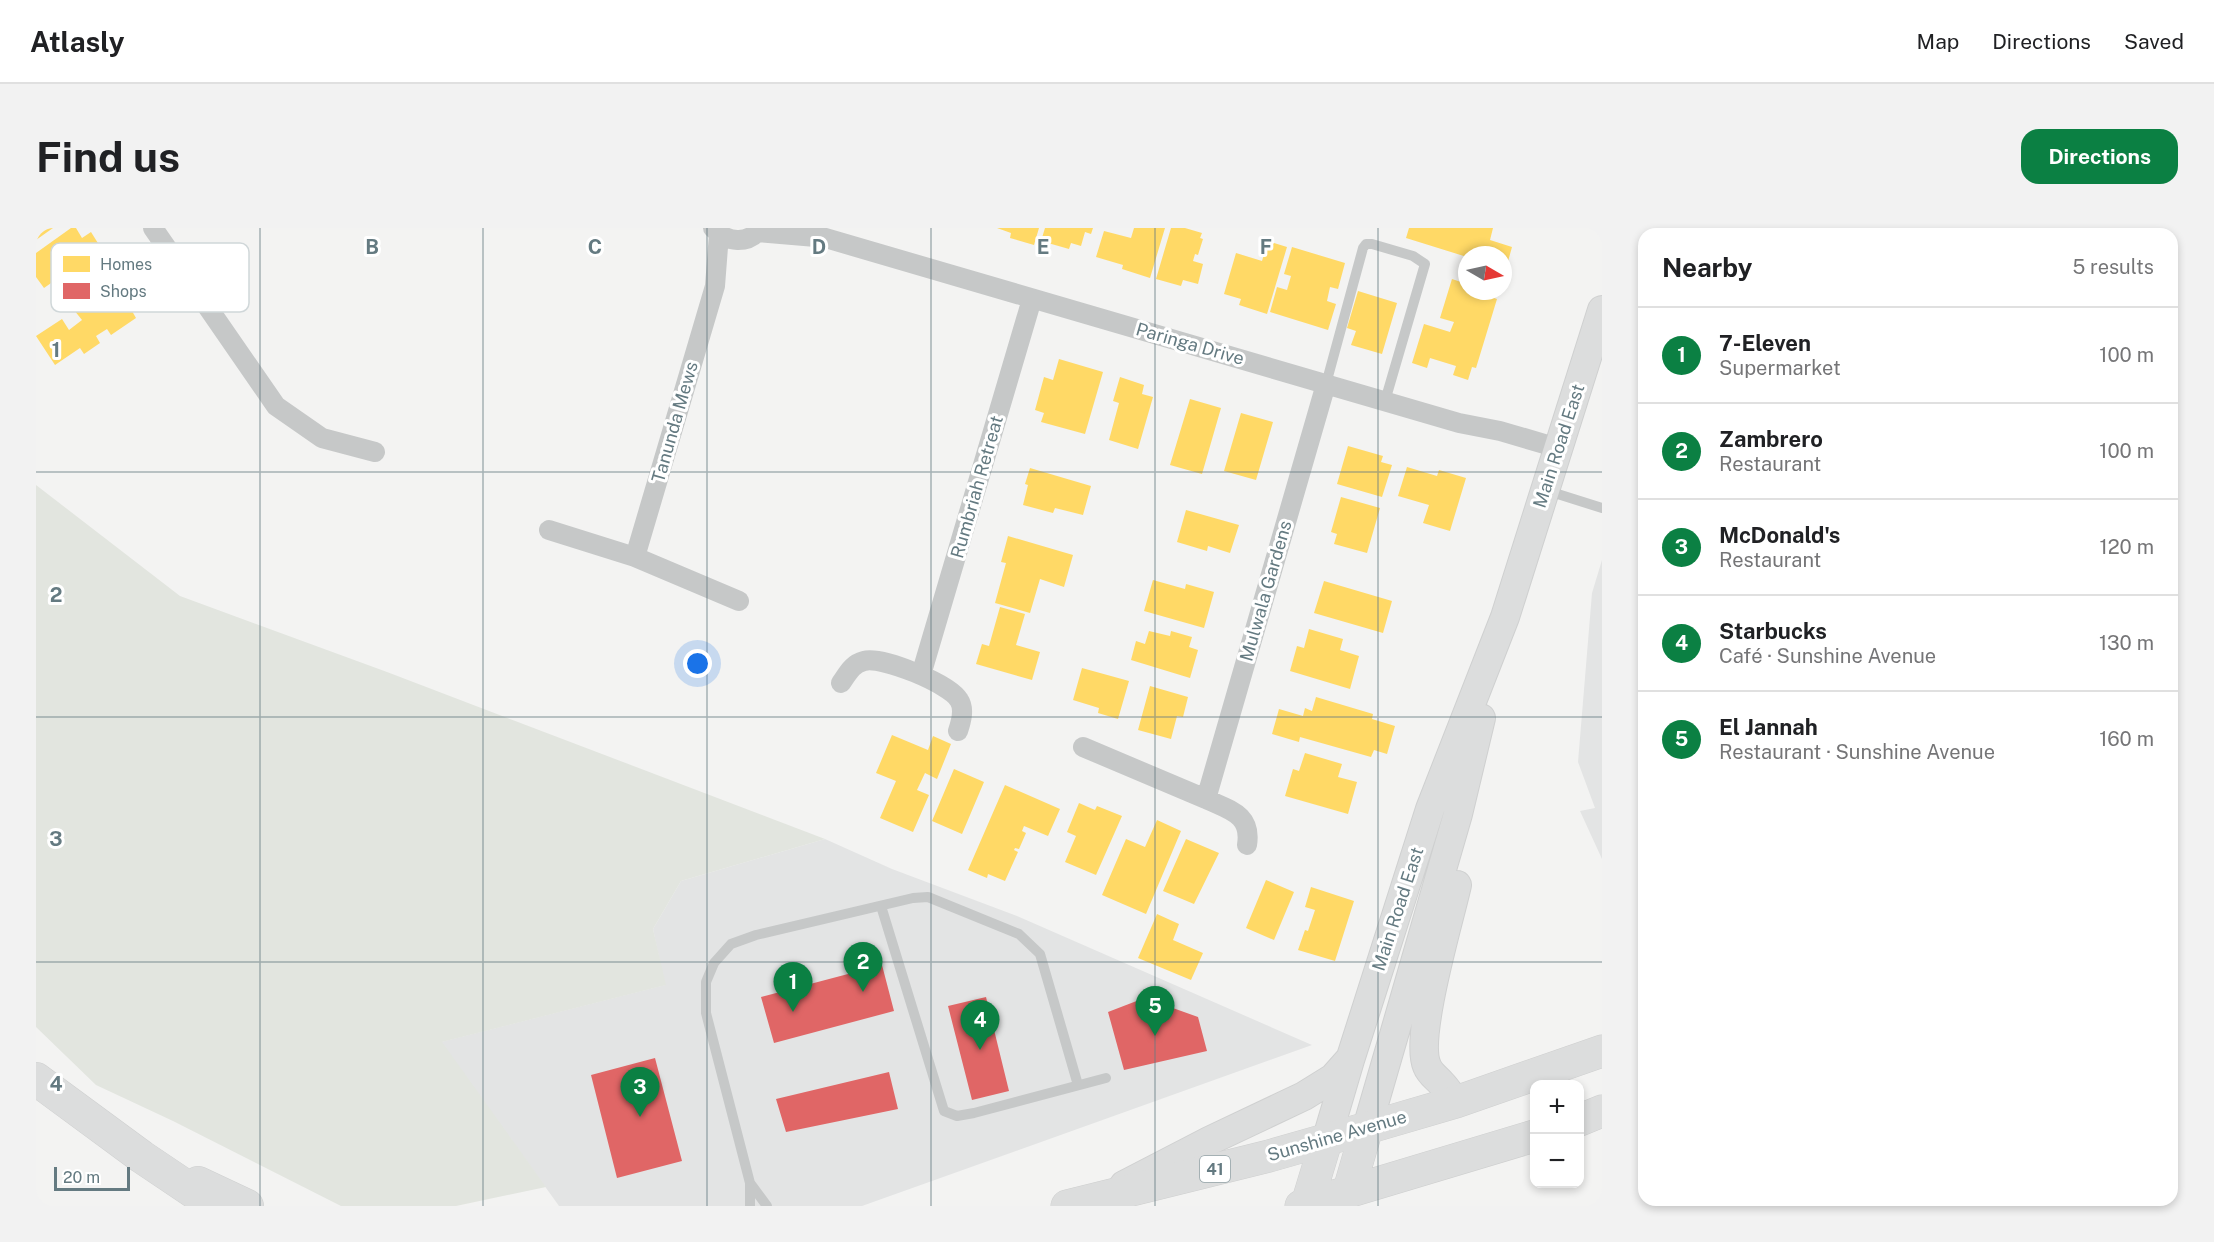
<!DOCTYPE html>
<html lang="en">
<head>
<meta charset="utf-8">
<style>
  :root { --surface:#fff; --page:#f2f2f2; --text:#202124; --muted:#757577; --line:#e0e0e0; --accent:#0b8043 }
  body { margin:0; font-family:"Public Sans",sans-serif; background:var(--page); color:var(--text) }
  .controls { position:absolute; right:18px; bottom:18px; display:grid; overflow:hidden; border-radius:12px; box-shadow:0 3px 9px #0003 }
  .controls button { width:54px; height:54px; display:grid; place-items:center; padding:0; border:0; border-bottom:2px solid var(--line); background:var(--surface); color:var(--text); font:30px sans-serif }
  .compass { position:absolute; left:1422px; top:18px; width:54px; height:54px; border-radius:50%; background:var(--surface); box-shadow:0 3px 9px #0003; rotate:99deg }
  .scale { position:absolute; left:18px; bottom:15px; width:76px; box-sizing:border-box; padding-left:6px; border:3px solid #647a81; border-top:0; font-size:16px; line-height:21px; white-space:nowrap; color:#647a81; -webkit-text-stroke:4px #fff; paint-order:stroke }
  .you { position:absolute; left:662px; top:436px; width:21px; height:21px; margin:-15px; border:4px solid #fff; border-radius:50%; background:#1a73e8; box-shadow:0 0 0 9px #1a73e833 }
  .badge { display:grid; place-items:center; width:39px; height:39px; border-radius:50%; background:var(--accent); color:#fff; font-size:20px; font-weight:700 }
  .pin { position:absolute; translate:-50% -50px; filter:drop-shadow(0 2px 3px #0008) }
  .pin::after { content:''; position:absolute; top:32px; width:21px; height:18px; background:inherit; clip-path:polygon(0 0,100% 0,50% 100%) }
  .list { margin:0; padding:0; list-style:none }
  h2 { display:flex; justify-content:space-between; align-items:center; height:78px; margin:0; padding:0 24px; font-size:26px }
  h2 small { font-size:20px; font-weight:400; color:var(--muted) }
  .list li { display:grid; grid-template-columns:39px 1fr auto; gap:18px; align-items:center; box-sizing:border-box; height:96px; padding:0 24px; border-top:2px solid var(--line) }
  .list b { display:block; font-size:22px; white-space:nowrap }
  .list p { margin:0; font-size:20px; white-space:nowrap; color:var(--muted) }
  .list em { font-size:20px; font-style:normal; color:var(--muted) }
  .map { position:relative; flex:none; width:1566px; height:978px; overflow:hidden; border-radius:18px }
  header { display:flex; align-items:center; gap:36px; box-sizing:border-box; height:84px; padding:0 30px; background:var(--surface); border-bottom:2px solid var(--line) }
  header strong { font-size:28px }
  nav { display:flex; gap:33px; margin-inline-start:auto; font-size:21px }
  .intro { display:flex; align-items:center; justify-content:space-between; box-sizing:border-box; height:144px; padding:0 36px }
  h1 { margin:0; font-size:42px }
  .button { padding:15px 27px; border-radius:18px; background:var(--accent); color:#fff; font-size:21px; font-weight:700 }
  main { display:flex; gap:36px; padding:0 36px }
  aside { flex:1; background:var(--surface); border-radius:18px; box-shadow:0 3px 9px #0003 }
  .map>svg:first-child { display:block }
  .built { fill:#e3e4e4 }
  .green { fill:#e2e5df }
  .homes { fill:#ffd966 }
  .shops { fill:#e06666 }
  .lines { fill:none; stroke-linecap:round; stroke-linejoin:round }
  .secondary-casing { stroke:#cfd0d0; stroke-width:30 }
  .primary-casing { stroke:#cecfcf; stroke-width:33 }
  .highway-casing { stroke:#cfd0d0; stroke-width:34 }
  .lane { stroke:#c6c8c8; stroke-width:10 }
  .street { stroke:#c6c8c8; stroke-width:20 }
  .secondary { stroke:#dcdddd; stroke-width:28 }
  .primary { stroke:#dcdddd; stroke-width:32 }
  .highway { stroke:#dcdddd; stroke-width:33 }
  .grid { fill:none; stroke:#647a81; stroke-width:1.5; stroke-opacity:0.55 }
  .labels { text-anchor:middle; stroke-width:6; stroke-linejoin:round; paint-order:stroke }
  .shield { fill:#fff; stroke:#92a2a7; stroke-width:1.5 }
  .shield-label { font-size:16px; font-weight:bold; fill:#647a81 }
  .street-label { font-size:18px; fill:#647a81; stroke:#fff }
  .key { fill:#fff; stroke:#d0d7d9; stroke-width:1.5 }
  .key-label { font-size:16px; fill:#647a81 }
  .grid-label { font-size:20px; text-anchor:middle; font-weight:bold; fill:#647a81; stroke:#fff; stroke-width:6; stroke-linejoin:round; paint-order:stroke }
</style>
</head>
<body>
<header>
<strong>Atlasly</strong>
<nav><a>Map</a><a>Directions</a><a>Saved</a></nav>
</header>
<div class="intro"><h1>Find us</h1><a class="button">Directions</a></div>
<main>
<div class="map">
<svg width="1566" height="978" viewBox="0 0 1566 978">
  <rect width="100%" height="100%" fill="#f3f3f2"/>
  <!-- built -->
  <path class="built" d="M1566,332V631L1544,583L1559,580L1542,534L1556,365Z
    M789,611L856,641L981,688L1276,817L826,978H523L405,814L629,757L617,701L645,653Z"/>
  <!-- green -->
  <path class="green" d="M0,257L144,368L351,444L789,611L645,653L617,701L630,757L406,814L510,959L420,978H305L137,893L60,857L0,799Z"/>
  <!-- homes -->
  <path class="homes" d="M0,0H17L0,12Z
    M35,0H40L46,10L55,4L65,20L8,60L0,49V25Z
    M961,0H1003L998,17L974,10L975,5Z
    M1009,0H1057L1055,6L1049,4L1045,18L1035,15L1033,21L1005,13Z
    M1098,0H1129L1114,50L1086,41L1087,37L1060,29L1068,3L1095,10Z
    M1135,0H1149L1166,5L1164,10L1167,11L1162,27L1159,26L1157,33L1167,36L1162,56L1147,52L1145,58L1120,51Z
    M1373,0H1457L1454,12L1476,19L1468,48L1467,27H1431V29L1370,10Z
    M1232,13L1251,19L1231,86L1203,77L1205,71L1188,66L1200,25L1226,33Z
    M1256,19L1309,35L1302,61L1294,59L1291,73L1300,76L1292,102L1234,84L1241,59L1251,62L1255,48L1248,46Z
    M1416,51L1431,56V63H1447L1446,66L1461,71L1440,140L1436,139L1432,152L1417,147L1420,138L1394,130L1391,140L1376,135L1388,96L1414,104L1418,94L1404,90Z
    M76,55L83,65L97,55L110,73L96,83L100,90L75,107L71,101L60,108L64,115L48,126L44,120L19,137L0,108L26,91L33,102L46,92L38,82Z
    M1322,63L1361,75L1346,126L1315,117L1320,103L1311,100Z
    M1023,131L1067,144L1049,206L1005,194L1008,185L999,182L1008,149L1017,152Z
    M1084,149L1108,157L1106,166L1117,169L1102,221L1073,212L1083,175L1077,173Z
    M1154,171L1185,180L1166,246L1134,237Z
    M1205,185L1237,194L1220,252L1188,243Z
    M1312,218L1347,228L1345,234L1356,237L1346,269L1301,256Z
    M1371,239L1401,248L1403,242L1430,250L1414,303L1387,295L1393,277L1362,268Z
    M994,240L1055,258L1047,287L1019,280L1017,285L987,277L992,257L989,256Z
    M1305,269L1344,280L1331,325L1298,316L1301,306L1295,304Z
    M1150,282L1203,297L1194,325L1172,318L1171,323L1141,314Z
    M972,308L1037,327L1028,359L1004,351L994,385L959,375L970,335L965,334Z
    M1117,352L1149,361L1150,356L1178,364L1168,400L1108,383Z
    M1288,353L1356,373L1347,405L1278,385Z
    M964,379L989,386L980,417L1004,424L996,452L940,436L946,416L953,418Z
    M1273,401L1307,411L1304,422L1323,428L1314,461L1254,443L1261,418L1268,420Z
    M1113,403L1134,408L1135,403L1156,409L1153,419L1162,422L1154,450L1095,432L1100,413L1109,416Z
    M1046,440L1093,453L1082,491L1062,485L1063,480L1037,472Z
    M1114,458L1152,469L1147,489L1141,488L1135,511L1102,502Z
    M1280,469L1337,486L1336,491L1359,498L1351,526L1338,522L1335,529L1264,509L1263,514L1236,506L1243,481L1267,488L1269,480L1276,483Z
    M856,507L892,522L897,508L915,516L901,551L889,545L881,562L893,567L877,604L844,590L860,553L840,545Z
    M1269,525L1306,536L1302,549L1321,554L1312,586L1249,568L1257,541L1263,543Z
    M918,541L948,554L926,606L896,593Z
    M969,557L1024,581L1012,608L988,598L986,603L990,605L983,621L979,620L978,622L982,624L969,653L952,646L951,650L932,642Z
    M1043,575L1059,582L1061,578L1086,588L1060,647L1029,634L1040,608L1031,604Z
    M1121,592L1145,603L1110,686L1066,667L1090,611L1109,619Z
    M1150,611L1183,625L1158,676L1127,663Z
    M1230,652L1258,664L1238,712L1210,700Z
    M1275,659L1318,673L1299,733L1262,722L1269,702L1272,703L1279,682L1269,679Z
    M1121,686L1143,696L1137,712L1167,725L1155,752L1102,730Z"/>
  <!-- shops -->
  <path class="shops" d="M846,737L858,783L738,815L725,769Z
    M950,769L973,863L936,872L912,778Z
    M1111,769L1116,786L1134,779L1162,789L1171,823L1088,842L1072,784Z
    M619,830L646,933L581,950L555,847Z
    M853,844L862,881L750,904L740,871Z"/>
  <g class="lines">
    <!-- secondary casing -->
    <g class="secondary-casing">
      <path id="secondary" d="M1420,874C1415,868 1411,861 1406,856C1401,850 1394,846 1391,838C1378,809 1413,693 1421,657
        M1331,900L1422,586L1445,490
        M1291,910L1314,832L1394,581L1469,389L1566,82
        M1088,957L1173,913L1268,868L1297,850L1313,832"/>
    </g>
    <!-- primary casing -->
    <g class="primary-casing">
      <path id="primary" d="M1544,892L1566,883
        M1313,962L1331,900
        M1271,976L1291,910
        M1031,978L1233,928L1331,900L1420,874L1566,823
        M1265,978L1498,908"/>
    </g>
    <!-- highway casing -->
    <g class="highway-casing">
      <path id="highway" d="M0,851L106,929L179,978
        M162,955L211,978"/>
    </g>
    <!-- lane -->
    <path class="lane" d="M1290,156L1327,20L1330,16H1336L1377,28L1389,36L1349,173
      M1509,262L1566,280
      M845,678L908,883L921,888L938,885L1070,850
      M714,955L731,978
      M714,978V955L670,785V754L678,735L695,716L720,707L877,670L892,669L983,706L1004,726L1042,857"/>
    <!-- street -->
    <path class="street" d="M117,0L240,178L286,210L339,224
      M677,0C691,15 712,17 725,0
      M768,0L786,9L1423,195L1464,203L1522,220
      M722,4L780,9
      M513,302L599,329L703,373
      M599,329L679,58L683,6
      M885,447L996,71
      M805,455C812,445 816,436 828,433C846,428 914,456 923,472C929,481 925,494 922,503
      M1047,519L1170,571L1290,156
      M1170,571C1193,582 1216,586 1211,617"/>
    <!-- secondary -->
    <use href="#secondary" class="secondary"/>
    <!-- primary -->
    <use href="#primary" class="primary"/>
    <!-- highway -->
    <use href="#highway" class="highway"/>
  </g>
  <!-- grid -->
  <path class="grid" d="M224,0V978M447,0V978M671,0V978M895,0V978M1119,0V978M1342,0V978M0,244H1566M0,489H1566M0,734H1566"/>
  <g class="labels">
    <!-- shield labels -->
    <rect class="shield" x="1164" y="928" width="30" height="26" rx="4.5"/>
    <g class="shield-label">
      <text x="1179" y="947">41</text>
    </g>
    <!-- street labels -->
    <g class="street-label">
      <text transform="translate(1154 116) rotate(16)" y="6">Paringa Drive</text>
      <text transform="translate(639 194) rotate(-74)" y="6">Tanunda Mews</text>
      <text transform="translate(1523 218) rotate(-72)" y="6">Main Road East</text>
      <text transform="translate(941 259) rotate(-74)" y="6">Rumbriah Retreat</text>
      <text transform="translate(1230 363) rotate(-74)" y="6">Mulwala Gardens</text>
      <text transform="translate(1362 681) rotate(-72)" y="6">Main Road East</text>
      <text transform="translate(1301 908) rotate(-16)" y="6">Sunshine Avenue</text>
    </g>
  </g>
  <!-- legend -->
  <rect x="15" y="15" width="198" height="69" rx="9" class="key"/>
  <rect x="27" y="28" width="27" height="16" fill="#ffd966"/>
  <rect x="27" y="55" width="27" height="16" fill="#e06666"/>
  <g class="key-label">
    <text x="64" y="42">Homes</text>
    <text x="64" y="69">Shops</text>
  </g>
  <g class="grid-label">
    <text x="336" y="26">B</text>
    <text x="559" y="26">C</text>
    <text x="783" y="26">D</text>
    <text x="1007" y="26">E</text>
    <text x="1230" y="26">F</text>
    <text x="20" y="129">1</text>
    <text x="20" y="374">2</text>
    <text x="20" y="618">3</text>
    <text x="20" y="863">4</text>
  </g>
</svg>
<div class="controls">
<button>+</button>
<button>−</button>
</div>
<svg class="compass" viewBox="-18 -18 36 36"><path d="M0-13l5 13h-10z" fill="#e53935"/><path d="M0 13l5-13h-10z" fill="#757577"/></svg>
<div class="scale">20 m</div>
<div class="you"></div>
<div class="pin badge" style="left:757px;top:784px">1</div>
<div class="pin badge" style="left:827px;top:764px">2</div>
<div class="pin badge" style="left:604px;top:889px">3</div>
<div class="pin badge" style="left:944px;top:822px">4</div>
<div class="pin badge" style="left:1119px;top:808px">5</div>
</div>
<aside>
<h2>Nearby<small>5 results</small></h2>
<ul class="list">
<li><span class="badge">1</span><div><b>7-Eleven</b><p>Supermarket</p></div><em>100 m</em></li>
<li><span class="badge">2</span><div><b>Zambrero</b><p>Restaurant</p></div><em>100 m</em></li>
<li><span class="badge">3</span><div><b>McDonald's</b><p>Restaurant</p></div><em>120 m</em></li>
<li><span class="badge">4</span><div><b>Starbucks</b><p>Café · Sunshine Avenue</p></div><em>130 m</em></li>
<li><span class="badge">5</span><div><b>El Jannah</b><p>Restaurant · Sunshine Avenue</p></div><em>160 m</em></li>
</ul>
</aside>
</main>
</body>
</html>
